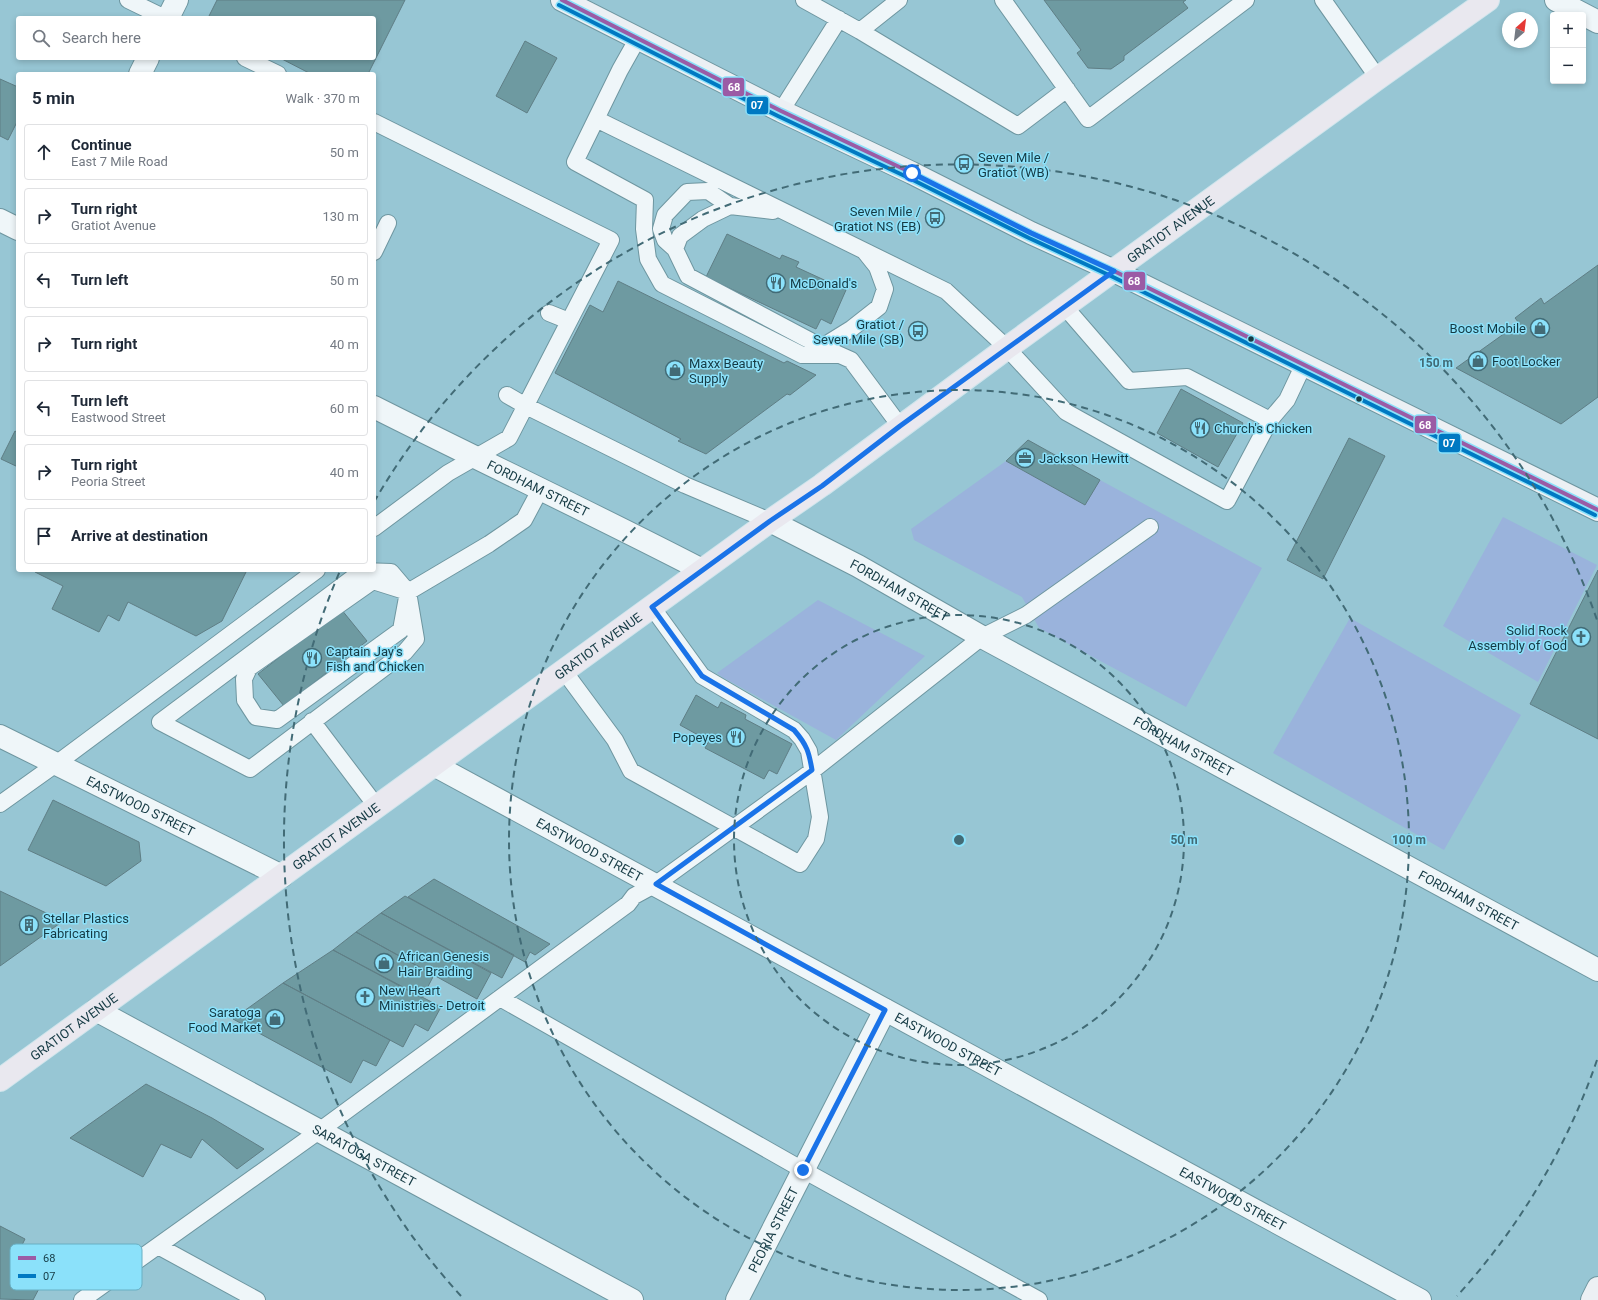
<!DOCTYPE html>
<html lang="en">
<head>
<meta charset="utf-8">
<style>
  :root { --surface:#fff; --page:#f2f2f3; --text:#1f2937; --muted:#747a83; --line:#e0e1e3 }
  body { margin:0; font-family:Roboto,sans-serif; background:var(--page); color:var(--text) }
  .controls { position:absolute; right:12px; top:12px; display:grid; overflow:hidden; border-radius:4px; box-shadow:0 2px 6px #0003 }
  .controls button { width:36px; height:36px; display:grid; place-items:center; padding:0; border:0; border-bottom:1px solid var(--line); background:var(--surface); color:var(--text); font:20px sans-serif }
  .compass { position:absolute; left:1502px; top:12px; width:36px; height:36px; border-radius:50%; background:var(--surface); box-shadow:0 2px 6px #0003; rotate:28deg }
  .stop { position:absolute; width:12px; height:12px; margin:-9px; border:3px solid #1a73e8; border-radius:50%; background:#fff }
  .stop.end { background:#1a73e8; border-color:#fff; box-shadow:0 1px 4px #0008 }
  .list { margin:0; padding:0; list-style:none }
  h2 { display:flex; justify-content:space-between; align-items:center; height:52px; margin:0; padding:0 16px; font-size:17px }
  h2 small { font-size:13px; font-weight:400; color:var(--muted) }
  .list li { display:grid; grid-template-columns:26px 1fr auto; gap:12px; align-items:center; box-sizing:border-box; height:56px; margin:0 8px 8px; padding:0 8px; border:1px solid var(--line); border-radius:4px }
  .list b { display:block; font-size:15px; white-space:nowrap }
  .list p { margin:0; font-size:13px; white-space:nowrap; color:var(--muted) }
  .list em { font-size:13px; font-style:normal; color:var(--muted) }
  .icon { flex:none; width:22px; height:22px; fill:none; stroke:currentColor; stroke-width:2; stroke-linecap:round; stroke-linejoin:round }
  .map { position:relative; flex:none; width:1598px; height:1300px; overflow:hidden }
  .search { position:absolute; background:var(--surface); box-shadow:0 2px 6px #0003; left:16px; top:16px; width:360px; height:44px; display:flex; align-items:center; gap:10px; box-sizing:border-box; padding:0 14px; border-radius:4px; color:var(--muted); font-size:15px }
  .panel { position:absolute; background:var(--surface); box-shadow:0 2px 6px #0003; left:16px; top:72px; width:360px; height:500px; border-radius:4px }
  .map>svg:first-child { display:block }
  .green { fill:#9ab3dc }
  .building { fill:#6e9aa1; stroke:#5f7e85 }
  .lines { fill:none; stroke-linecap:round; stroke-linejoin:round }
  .lane-casing { stroke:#6e96a0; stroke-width:18 }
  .street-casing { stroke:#6e96a0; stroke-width:24 }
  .secondary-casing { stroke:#6e96a0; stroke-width:24 }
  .primary-casing { stroke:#d0e5ec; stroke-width:24 }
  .lane { stroke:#eff6f9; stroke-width:16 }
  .street { stroke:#eff6f9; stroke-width:22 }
  .secondary { stroke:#ecf0f4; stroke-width:22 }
  .primary { stroke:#e9e8ef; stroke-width:22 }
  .bus-1-casing { stroke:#8be1fa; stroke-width:7 }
  .bus-2-casing { stroke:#8be1fa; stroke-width:7 }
  .bus-1 { stroke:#9b5ba5; stroke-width:4 }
  .bus-2 { stroke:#0079c2; stroke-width:4 }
  .route { stroke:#1a73e8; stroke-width:5 }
  .ring { fill:none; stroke:#426b76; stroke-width:2; stroke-dasharray:7 5 }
  .bus-dot { fill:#153a44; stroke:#8be1fa; stroke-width:1.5 }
  .labels { text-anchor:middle; stroke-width:3; stroke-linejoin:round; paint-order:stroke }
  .poi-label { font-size:13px; fill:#153a44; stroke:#8be1fa; text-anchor:start }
  .street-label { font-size:13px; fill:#153a44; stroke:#8be1fa }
  .key { fill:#8be1fa; stroke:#68afc3; stroke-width:1 }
  .key-label { font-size:11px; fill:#153a44 }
  .centre { fill:#426b76; stroke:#8be1fa; stroke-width:2 }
  .ring-label { font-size:12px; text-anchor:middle; font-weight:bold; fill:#426b76; stroke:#8be1fa; stroke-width:3; stroke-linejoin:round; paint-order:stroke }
  .line-badge { stroke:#8be1fa; stroke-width:1.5 }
  .badge-label { font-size:11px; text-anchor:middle; font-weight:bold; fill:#fff }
</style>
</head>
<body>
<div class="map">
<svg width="1598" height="1300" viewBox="0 0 1598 1300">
  <rect width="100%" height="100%" fill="#97c6d4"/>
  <!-- green -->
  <path class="green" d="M1006,461L1085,505L1100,480L1262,568L1186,707L1039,628L1022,597L914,540L911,529Z
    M1503,517L1597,565L1538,682L1443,626Z
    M818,600L925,656L836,740L722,677L717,673Z
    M1350,618L1521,715L1444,850L1273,753Z"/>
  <!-- building -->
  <path class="building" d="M217,0H405L368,74H311L280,58H374V18H208Z
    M1044,0H1186L1183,2L1188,8L1124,56V60L1111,69L1088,68L1077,53L1081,50Z
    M525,41L557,58L527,113L496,96Z
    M0,79L18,87V120L8,140L0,136Z
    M727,234L780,259L782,255L799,262L796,267L846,290L831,324L821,319L816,329L706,277Z
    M1598,265V397L1561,424L1456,368L1519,323L1515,318L1541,298L1544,304Z
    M618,281L784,363L787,361L816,375L790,395L787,394L706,454L678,441L681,439L555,373L590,305L603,312Z
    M1181,389L1243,423L1218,467L1157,433Z
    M15,431L18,433V467L1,459Z
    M1349,438L1385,456L1323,579L1287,560Z
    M1028,440L1100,480L1085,505L1006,461Z
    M36,570H247L222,621L196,636L128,602L119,621L108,615L99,632L52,609L63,586L35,572Z
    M1598,570V739L1530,704Z
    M341,609L367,641L284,706L258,674Z
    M696,695L718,708L721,702L746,715L745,719L792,744L777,774L769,770L764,779L705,748L709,741L680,725Z
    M53,800L139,842L141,861L106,886L28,850Z
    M434,879L550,944L535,955L530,952L525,962L408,897Z
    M0,891L63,921L0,966Z
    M405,896L514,955L502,978L381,913Z
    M381,913L491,973L477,999L356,932Z
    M356,932L434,975L422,998L333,950Z
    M333,950L441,1007L428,1031L415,1024L403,1047L283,983Z
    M283,983L390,1040L376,1066L363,1060L351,1083L233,1019Z
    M146,1084L212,1118L264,1149L237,1169L202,1139L191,1158L161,1144L143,1177L70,1138Z
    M0,1226L25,1239L13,1263L43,1281L33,1300L0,1299Z"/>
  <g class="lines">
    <!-- lane casing -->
    <g class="lane-casing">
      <path id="lane" d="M128,0L165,18
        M804,0L860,31L1018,126L1067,89
        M1003,0L1088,119L1246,0
        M1323,0L1378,78
        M860,31L899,0
        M638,38L620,70L575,162L645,200L644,229L648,259L662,284L802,355H839
        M245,58L278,74
        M781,111L839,19
        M596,119L946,291L1007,348L1066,412L1227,501L1270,420
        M374,122L611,240L509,438L448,473L374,528
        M730,206L708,191L687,192L665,215L661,229L665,240L675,249L688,276L822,347L851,360L900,426
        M675,249L680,236L703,219L730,206L773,211
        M374,252L388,223
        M1065,307L1129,381L1187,377L1270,420L1287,400L1304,364
        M549,313L569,321
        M822,347L851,329L879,307L885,289L877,267L865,252
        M507,395L526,406L685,485L770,521
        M362,571L391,572L408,592L416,639L405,652L250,769L160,722Z
        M408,592L373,581L249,668L244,679L245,700L256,717L277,720L401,630L408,592L489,544L524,520L540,490
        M564,671L615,740L631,771L800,864L816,839L820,817L809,751L802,739L794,730L702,676L652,607
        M312,721L377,807
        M0,804L56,764L317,570
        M500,998L803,1170L1039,1300
        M158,1246L257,1300
        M82,1300L319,1131L628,904L634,896L656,884L812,771L982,637L1026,615L1150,527"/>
    </g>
    <!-- street casing -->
    <g class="street-casing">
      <g id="street">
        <path d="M1556,0L1598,22"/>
        <path d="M168,18L177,0"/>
        <path d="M140,74L148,58"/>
        <path d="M0,220L18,229"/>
        <path id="s1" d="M374,407C483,462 594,514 702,570"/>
        <path id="s2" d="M770,521L858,566L982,637L1598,970"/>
        <path id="s3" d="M0,736L282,876"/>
        <path id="s4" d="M434,765L1420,1300"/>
        <path id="s5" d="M96,1010L632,1300"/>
        <path id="s6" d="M737,1300L885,1010"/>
      </g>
    </g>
    <!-- secondary casing -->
    <g class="secondary-casing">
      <path id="secondary" d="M562,0L781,111L912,173L1031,233L1114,271L1598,510
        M1592,1300L1598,1288"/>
    </g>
    <!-- primary casing -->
    <g class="primary-casing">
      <g id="primary">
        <path id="s7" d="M0,1080L770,521L822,485L1007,348L1378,78L1488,0"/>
      </g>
    </g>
    <!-- lane -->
    <use href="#lane" class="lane"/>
    <!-- street -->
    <use href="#street" class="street"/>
    <!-- secondary -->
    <use href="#secondary" class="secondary"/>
    <!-- primary -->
    <use href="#primary" class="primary"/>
    <!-- bus-1 casing -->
    <g class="bus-1-casing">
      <path id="bus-1" d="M562,0L781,111L912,173L1031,233L1114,271L1598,510"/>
    </g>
    <!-- bus-2 casing -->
    <g class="bus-2-casing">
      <path id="bus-2" d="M559,5L778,116L909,178L1029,238L1111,276L1595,515"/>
    </g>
    <!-- bus-1 -->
    <use href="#bus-1" class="bus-1"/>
    <!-- bus-2 -->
    <use href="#bus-2" class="bus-2"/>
  </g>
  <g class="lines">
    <!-- route -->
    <path class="route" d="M803,1170L885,1010L656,884L812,770C809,752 807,745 794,730L702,676L652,607L770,521L822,486L900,426L1114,271L1031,233L912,173"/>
  </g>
  <!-- distance rings -->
  <g class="ring">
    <circle cx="959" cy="840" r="225"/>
    <circle cx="959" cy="840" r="450"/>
    <path d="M1597 1060A675 675 0 0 1 1457 1296M461 1296A675 675 0 0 1 340 571M374 502A675 675 0 0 1 1597 620"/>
  </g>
  <!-- icons -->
  <defs>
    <g id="bus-ring" transform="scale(1)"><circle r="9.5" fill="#8be1fa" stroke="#426b76" stroke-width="1.5"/><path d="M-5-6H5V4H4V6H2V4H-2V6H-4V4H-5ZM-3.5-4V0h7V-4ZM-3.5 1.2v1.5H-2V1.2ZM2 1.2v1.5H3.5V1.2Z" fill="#426b76"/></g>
    <g id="restaurant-ring" transform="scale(1)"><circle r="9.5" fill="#8be1fa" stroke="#426b76" stroke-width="1.5"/><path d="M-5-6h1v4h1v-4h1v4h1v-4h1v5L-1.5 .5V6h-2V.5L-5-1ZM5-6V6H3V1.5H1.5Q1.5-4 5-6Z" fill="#426b76"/></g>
    <g id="shop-ring" transform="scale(1)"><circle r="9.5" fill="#8be1fa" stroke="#426b76" stroke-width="1.5"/><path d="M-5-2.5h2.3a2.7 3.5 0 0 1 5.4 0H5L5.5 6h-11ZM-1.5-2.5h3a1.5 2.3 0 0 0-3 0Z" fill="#426b76"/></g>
    <g id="office-ring" transform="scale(1)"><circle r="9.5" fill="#8be1fa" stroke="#426b76" stroke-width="1.5"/><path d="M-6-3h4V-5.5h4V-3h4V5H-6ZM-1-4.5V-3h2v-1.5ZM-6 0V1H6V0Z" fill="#426b76"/></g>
    <g id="church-ring" transform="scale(1)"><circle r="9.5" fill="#8be1fa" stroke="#426b76" stroke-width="1.5"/><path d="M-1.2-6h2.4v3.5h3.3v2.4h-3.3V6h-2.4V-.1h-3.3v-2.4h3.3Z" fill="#426b76"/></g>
    <g id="building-ring" transform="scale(1)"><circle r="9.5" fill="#8be1fa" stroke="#426b76" stroke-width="1.5"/><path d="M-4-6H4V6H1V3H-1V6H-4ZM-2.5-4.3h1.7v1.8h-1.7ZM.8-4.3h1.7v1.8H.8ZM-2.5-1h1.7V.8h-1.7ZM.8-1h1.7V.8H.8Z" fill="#426b76"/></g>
  </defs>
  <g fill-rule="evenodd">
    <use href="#bus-ring" x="964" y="164"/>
    <use href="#bus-ring" x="935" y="218"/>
    <use href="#restaurant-ring" x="776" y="283"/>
    <use href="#shop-ring" x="1540" y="328"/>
    <use href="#bus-ring" x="918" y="331"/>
    <use href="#shop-ring" x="1478" y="361"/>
    <use href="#shop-ring" x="675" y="370"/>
    <use href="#restaurant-ring" x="1200" y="428"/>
    <use href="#office-ring" x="1025" y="458"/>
    <use href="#church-ring" x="1581" y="637"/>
    <use href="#restaurant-ring" x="312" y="658"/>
    <use href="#restaurant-ring" x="736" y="737"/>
    <use href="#building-ring" x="29" y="925"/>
    <use href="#shop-ring" x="384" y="963"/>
    <use href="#church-ring" x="365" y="997"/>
    <use href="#shop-ring" x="275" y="1019"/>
  </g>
  <!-- markers -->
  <g class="bus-dot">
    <circle cx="1251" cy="339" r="3.5"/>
    <circle cx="1359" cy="399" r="3.5"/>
  </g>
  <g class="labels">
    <!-- poi labels -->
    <g class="poi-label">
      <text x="978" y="162">Seven Mile /<tspan x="978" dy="15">Gratiot (WB)</tspan></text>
      <text x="921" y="216" text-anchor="end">Seven Mile /<tspan x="921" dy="15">Gratiot NS (EB)</tspan></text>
      <text x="790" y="288">McDonald's</text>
      <text x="904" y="329" text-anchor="end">Gratiot /<tspan x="904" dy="15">Seven Mile (SB)</tspan></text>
      <text x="1526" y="333" text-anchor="end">Boost Mobile</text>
      <text x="1492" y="366">Foot Locker</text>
      <text x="689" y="368">Maxx Beauty<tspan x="689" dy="15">Supply</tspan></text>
      <text x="1214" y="433">Church's Chicken</text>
      <text x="1039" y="463">Jackson Hewitt</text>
      <text x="1567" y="635" text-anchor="end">Solid Rock<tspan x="1567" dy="15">Assembly of God</tspan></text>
      <text x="326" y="656">Captain Jay's<tspan x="326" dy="15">Fish and Chicken</tspan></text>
      <text x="722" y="742" text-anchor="end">Popeyes</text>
      <text x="43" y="923">Stellar Plastics<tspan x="43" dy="15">Fabricating</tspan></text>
      <text x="398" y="961">African Genesis<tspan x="398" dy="15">Hair Braiding</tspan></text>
      <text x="379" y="995">New Heart<tspan x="379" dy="15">Ministries - Detroit</tspan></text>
      <text x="261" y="1017" text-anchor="end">Saratoga<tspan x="261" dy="15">Food Market</tspan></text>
    </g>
    <!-- street labels -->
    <g class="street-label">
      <text dy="5" stroke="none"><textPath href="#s7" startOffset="1447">GRATIOT AVENUE</textPath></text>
      <text dy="5" stroke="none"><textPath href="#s1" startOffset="183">FORDHAM STREET</textPath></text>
      <text dy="5" stroke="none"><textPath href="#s2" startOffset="147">FORDHAM STREET</textPath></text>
      <text dy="5" stroke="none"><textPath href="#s7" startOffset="739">GRATIOT AVENUE</textPath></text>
      <text dy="5" stroke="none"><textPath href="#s2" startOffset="471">FORDHAM STREET</textPath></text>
      <text dy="5" stroke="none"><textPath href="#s3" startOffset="157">EASTWOOD STREET</textPath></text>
      <text dy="5" stroke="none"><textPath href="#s7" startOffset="415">GRATIOT AVENUE</textPath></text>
      <text dy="5" stroke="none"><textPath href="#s4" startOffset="177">EASTWOOD STREET</textPath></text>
      <text dy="5" stroke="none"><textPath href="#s2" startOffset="795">FORDHAM STREET</textPath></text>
      <text dy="5" stroke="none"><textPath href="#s7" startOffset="91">GRATIOT AVENUE</textPath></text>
      <text dy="5" stroke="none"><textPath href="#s4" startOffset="585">EASTWOOD STREET</textPath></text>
      <text dy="5" stroke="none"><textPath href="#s5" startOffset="305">SARATOGA STREET</textPath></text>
      <text dy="5" stroke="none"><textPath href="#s4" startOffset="909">EASTWOOD STREET</textPath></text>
      <text dy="5" stroke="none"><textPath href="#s6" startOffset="79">PEORIA STREET</textPath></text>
    </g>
  </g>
  <!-- legend -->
  <rect x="10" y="1244" width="132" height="46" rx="6" class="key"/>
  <rect x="18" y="1256" width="18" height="4" fill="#9b5ba5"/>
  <rect x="18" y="1274" width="18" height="4" fill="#0079c2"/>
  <g class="key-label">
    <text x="43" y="1262">68</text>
    <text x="43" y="1280">07</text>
  </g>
  <circle cx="959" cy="840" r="6" class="centre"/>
  <g class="ring-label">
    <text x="1436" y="367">150 m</text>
    <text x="1184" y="844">50 m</text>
    <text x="1409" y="844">100 m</text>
  </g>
  <g class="line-badge">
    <rect x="722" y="77" width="23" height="20" rx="4" fill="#9b5ba5"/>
    <rect x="746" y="96" width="23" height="19" rx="4" fill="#0079c2"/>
    <rect x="1123" y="271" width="23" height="20" rx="4" fill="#9b5ba5"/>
    <rect x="1414" y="415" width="23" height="19" rx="4" fill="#9b5ba5"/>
    <rect x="1438" y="433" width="23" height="20" rx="4" fill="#0079c2"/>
  </g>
  <g class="badge-label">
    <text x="734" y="91">68</text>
    <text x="757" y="109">07</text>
    <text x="1134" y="285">68</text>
    <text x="1425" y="429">68</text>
    <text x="1449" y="447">07</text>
  </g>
</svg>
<div class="controls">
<button>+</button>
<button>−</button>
</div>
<svg class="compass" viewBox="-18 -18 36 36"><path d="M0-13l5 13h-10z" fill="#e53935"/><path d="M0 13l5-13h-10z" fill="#747a83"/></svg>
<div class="stop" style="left:912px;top:173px"></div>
<div class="stop end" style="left:803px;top:1170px"></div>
<div class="search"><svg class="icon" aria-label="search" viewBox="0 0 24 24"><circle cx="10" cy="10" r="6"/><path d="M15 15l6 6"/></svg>Search here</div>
<section class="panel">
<h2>5 min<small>Walk · 370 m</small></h2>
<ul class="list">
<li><svg class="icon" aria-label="ahead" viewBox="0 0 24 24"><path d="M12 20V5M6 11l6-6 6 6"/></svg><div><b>Continue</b><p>East 7 Mile Road</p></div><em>50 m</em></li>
<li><svg class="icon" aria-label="right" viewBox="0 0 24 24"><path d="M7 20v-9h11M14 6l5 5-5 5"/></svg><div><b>Turn right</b><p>Gratiot Avenue</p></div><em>130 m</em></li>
<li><svg class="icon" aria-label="left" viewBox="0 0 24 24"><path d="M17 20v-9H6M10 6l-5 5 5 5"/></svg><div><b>Turn left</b></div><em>50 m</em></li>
<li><svg class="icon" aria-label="right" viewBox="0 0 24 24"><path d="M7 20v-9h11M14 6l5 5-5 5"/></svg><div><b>Turn right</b></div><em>40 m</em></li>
<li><svg class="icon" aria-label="left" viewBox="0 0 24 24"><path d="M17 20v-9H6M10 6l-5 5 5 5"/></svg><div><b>Turn left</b><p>Eastwood Street</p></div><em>60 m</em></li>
<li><svg class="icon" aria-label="right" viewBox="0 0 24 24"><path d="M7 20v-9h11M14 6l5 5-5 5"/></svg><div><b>Turn right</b><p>Peoria Street</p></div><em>40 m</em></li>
<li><svg class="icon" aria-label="arrive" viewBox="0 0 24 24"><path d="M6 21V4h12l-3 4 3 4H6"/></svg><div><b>Arrive at destination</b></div></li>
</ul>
</section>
</div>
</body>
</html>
